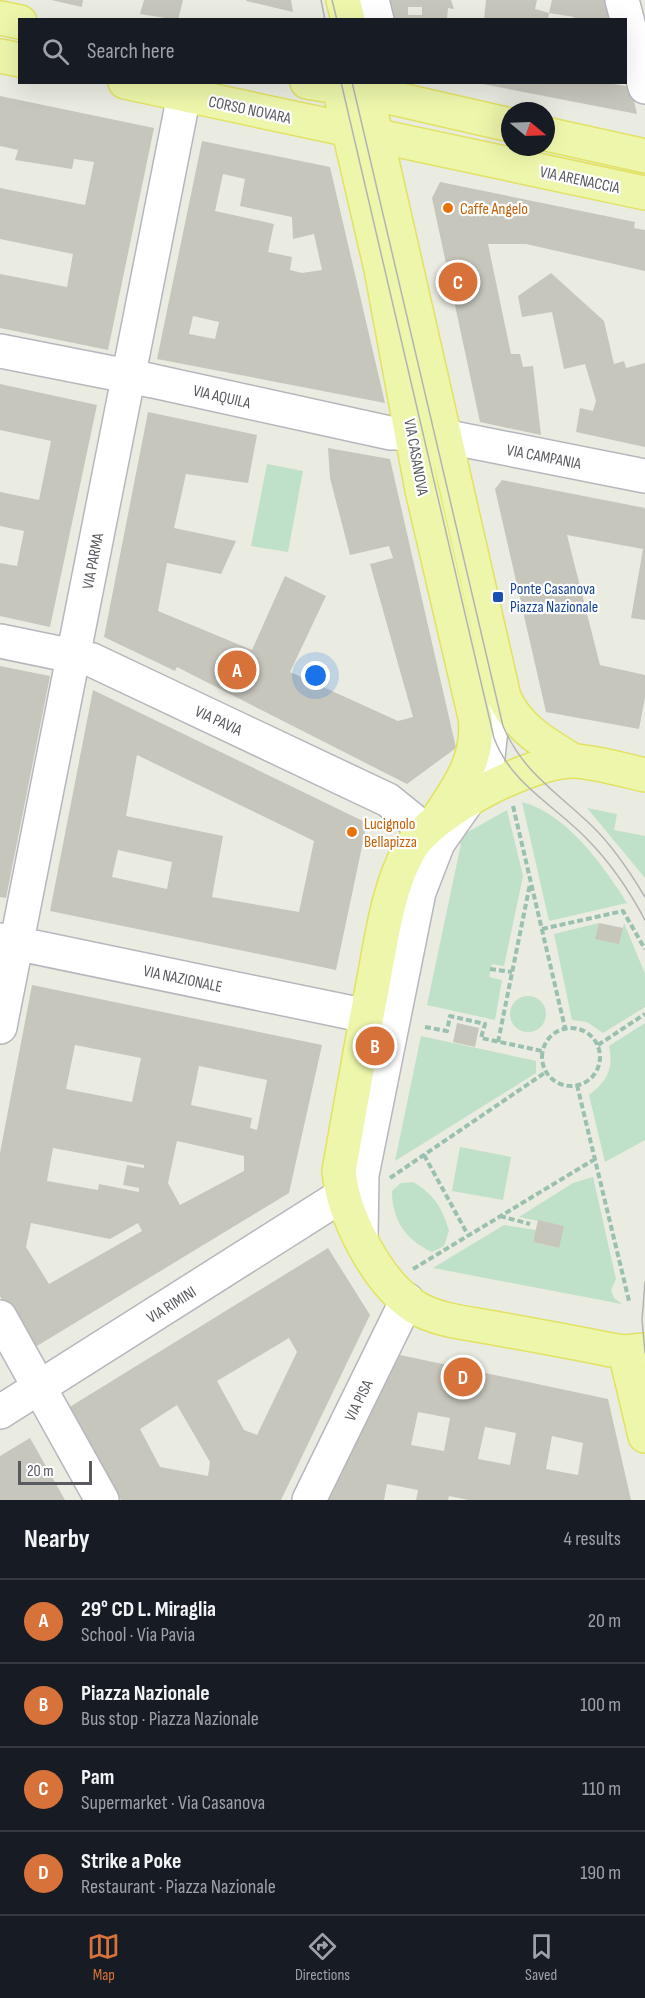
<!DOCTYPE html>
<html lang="en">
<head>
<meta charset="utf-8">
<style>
  :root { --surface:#171b24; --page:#20242c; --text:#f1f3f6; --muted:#9ea1a6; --line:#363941; --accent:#d7733a }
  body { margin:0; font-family:"Sofia Sans Condensed",sans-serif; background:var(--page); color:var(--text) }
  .compass { position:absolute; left:501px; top:102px; width:54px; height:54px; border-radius:50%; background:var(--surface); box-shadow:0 6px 24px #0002; rotate:109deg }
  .scale { position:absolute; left:18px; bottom:15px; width:74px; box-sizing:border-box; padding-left:6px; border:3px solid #595a60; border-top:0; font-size:16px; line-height:21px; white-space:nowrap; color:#595a60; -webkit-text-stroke:4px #fff; paint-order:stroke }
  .you { position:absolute; left:316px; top:676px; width:21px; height:21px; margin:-15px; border:4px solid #fff; border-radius:50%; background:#1a73e8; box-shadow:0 0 0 9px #1a73e833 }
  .badge { display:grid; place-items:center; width:39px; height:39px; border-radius:50%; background:var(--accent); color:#fff; font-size:20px; font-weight:700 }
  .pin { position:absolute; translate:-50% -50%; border:3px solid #fff; box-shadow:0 2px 6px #0006 }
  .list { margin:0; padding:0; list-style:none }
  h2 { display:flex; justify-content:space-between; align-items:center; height:78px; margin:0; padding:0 24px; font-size:26px }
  h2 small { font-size:20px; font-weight:400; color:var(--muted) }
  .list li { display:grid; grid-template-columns:39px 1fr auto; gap:18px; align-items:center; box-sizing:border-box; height:84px; padding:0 24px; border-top:2px solid var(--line) }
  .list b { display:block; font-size:22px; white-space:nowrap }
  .list p { margin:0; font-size:20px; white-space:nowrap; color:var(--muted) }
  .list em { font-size:20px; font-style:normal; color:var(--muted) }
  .icon { flex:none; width:33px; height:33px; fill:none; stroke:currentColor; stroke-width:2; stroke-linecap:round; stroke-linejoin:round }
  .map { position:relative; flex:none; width:645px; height:1500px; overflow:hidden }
  .search { position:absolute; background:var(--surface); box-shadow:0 6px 24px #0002; left:18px; right:18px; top:18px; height:66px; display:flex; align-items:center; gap:15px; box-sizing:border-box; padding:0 21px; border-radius:0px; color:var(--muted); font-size:22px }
  .sheet { height:414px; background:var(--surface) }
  nav { display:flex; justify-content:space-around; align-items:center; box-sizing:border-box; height:84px; border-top:2px solid var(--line); background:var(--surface); font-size:16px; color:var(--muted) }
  nav a { display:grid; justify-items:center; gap:3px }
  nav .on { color:var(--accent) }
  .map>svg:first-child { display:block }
  .green { fill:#bfe0c9 }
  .building { fill:#c6c6bd; fill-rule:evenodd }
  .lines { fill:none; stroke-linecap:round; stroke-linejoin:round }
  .minor-casing { stroke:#b6b7bc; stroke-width:36 }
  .major-casing { stroke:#e2e262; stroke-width:36 }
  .path { stroke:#9ac0af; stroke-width:4; stroke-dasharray:6 3; stroke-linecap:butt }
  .minor { stroke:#fff; stroke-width:33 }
  .major { stroke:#edf6aa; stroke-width:33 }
  .tram { stroke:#b3b3b4; stroke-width:1.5 }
  .food-dot { fill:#e8710a; stroke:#fff; stroke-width:2 }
  .transit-dot { fill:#1a4fb4; stroke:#fff; stroke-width:2 }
  .labels { text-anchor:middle; stroke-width:4.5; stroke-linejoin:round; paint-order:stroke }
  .street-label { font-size:16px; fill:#595a60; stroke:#fff }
  .food-label { font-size:16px; fill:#c56008; stroke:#fff; text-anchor:start }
  .transit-label { font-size:16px; fill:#164399; stroke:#fff; text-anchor:start }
</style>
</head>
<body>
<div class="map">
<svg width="645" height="1500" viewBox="0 0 645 1500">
  <rect width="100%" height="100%" fill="#eaebe1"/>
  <!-- green -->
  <path class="green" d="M267,464L303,471L288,552L251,546Z
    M522,802C566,813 604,866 627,903L549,921Z
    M587,808L617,814L614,830L645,836V878Z
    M507,810L523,876L504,966L492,964L489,977L502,980L495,1020L427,1005L461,844L452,841Z
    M599,923L596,939L622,932L624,923L645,974V1007L603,1033L587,1022L572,1020L554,934Z
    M510 1014a18 18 0 1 1 36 0a18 18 0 1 1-36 0Z
    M645,1023V1140L605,1162L589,1095C607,1081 614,1069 609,1046Z
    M421,1036L536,1061V1073L395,1161Z
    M460,1147L511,1157L503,1200L452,1191Z
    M593,1177L616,1279L611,1290L614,1298L622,1304L433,1268L504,1225L536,1230L533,1242L558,1248L563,1226L519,1217L573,1183Z
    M413,1182C434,1194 443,1209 449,1231L444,1246L432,1252C406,1240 392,1220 392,1191L401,1183Z"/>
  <!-- building -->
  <path class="building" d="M51,0H83L82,7Z
    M144,0H183L178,20L140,14Z
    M291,0L293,12L246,1V0Z
    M377,0H451L454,9L448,8L447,20H383ZM408,7H422V15H408Z
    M486,0H537L535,9L549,13L548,20H484Z
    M552,0H605L611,20H575L574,17L549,13Z
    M472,82H602L631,87L637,114Z
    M0,96L154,128L108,350L0,328V274L67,287L73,254L0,239V188L85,205L94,162L74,159L72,169L15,160L18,150L0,146Z
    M202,141L330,167L385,403L157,359ZM223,174L245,179L240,206L292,217L293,239L314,234L322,270L302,273L290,270L292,257L268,252L274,224L215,211ZM193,316L219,322L215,339L189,334Z
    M440,182L635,222L634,228L645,230V271L526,244H488L511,354H520L523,367L533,366L541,435L480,422L432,198Z
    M551,273L604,321L614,364L624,361L626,368L645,363V447L576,432L580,408L593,411L596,401L585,364L564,369L552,312L522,317L518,296Z
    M0,384L97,405L50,627L0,616V563L17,566L24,531L0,526V492L39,500L51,441L0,430Z
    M148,412L257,435L248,483L186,474L174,528L236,541L221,574L167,563L158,611L252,650L285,576L326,596L290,672L398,721L413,717L370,564L393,558L389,546L350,555L330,478L328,448L390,459L456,748L407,784L177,667L175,671L104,637Z
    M502,480L645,508V620L631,618L643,549L567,535L600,665L645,675V697L639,729L546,712L495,489Z
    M0,666L50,676L6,898L0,897Z
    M93,690L367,823L336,970L50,911ZM137,755L314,841L299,912L212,897L223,836L126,816ZM118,850L172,862L167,889L112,877Z
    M599,923L623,928L619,944L595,939Z
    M32,985L322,1045L289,1193L32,1349L0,1296V1153ZM75,1045L141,1058L132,1102L66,1089ZM199,1066L267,1080L257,1130L250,1128L252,1118L191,1105ZM177,1141L244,1156V1171L180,1205L168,1183ZM53,1148L144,1165V1168L127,1165L123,1185L139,1188V1192L99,1184L98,1190L47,1181ZM31,1223L110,1239L138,1223L142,1231L49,1284L26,1247Z
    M457,1023L479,1028L475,1047L453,1042Z
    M538,1220L564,1226L559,1248L533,1242Z
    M328,1248L370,1315L281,1500H121L68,1408ZM289,1338L297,1352L257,1435L244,1430L217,1381ZM177,1405L210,1462L208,1476L160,1467L140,1429Z
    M400,1355L608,1399L631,1500H469L449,1496L448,1500H416L418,1490L387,1484L384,1500H327ZM418,1412L450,1418L444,1451L411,1445ZM485,1427L516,1433L510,1465L478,1459ZM552,1436L583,1443L578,1475L546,1469Z
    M30,1438L65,1500H0V1456Z"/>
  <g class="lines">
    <!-- minor casing -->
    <g class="minor-casing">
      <path id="minor" d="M372,0L377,20
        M622,0L645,87
        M0,351L153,381L390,433H428L645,476
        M0,641L92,660L388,800L425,830
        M0,940L367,1016
        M0,1027L184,95
        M361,1237L362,1175L419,892L438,843L478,786L487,766L493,711L484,669
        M0,1317L102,1500
        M0,1412L341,1196
        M309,1500L407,1300"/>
    </g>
    <!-- major casing -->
    <g class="major-casing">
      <path id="major" d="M343,0L348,20
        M0,18L20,22
        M0,56L20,60
        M125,82L645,193
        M307,82L366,92L510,125
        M364,82L504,697C518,729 546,744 574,761
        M339,88L381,269L422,490L475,717C480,756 461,784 440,815
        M546,134L645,156
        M645,775C623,770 596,762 574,761C532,760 431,812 410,849C388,886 381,942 373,984C361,1046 350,1109 339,1171C343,1216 377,1282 415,1307C438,1321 468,1323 494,1328C533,1335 572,1342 611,1350L625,1352L645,1350
        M625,1352L645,1436"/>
    </g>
    <!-- path -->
    <path class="path" d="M513,806L565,1028
      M542,929L623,911L645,949
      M490,969L512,972
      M425,1027L447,1031L450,1016L485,1024L481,1038L542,1051
      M542 1057a29 29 0 1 1 58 0a29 29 0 1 1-58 0Z
      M498,1042L530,884
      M598,1045L645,1014
      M577,1085L629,1301
      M424,1155L468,1235
      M390,1178L546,1072
      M500,1216L530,1224
      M413,1269L595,1159"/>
    <!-- minor -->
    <use href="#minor" class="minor"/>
    <!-- major -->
    <use href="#major" class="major"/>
    <!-- tram -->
    <path class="tram" d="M321,0L325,20
      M332,0L337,20
      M341,82L494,738C511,784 554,805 586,838C610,862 629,890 645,920
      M352,82L503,726C523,773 557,792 592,826C613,846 630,872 645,897
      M645,1282L642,1320L645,1353"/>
  </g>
  <!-- markers -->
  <g class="food-dot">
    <circle cx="448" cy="208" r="6"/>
    <circle cx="352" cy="832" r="6"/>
  </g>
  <rect class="transit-dot" x="492" y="591" width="12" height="12" rx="3"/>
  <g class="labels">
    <!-- street labels -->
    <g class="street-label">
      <text transform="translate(250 109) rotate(12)" y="6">CORSO NOVARA</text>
      <text transform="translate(580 179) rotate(12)" y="6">VIA ARENACCIA</text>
      <text transform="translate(222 396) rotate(13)" y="6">VIA AQUILA</text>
      <text transform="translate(544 456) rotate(11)" y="6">VIA CAMPANIA</text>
      <text transform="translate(417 457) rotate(80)" y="6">VIA CASANOVA</text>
      <text transform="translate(92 561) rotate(-79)" y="6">VIA PARMA</text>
      <text transform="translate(219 720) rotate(25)" y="6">VIA PAVIA</text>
      <text transform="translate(183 978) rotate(12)" y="6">VIA NAZIONALE</text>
      <text transform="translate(171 1304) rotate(-32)" y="6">VIA RIMINI</text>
      <text transform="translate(358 1400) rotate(-64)" y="6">VIA PISA</text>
    </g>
    <!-- food labels -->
    <g class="food-label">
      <text x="460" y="214">Caffe Angelo</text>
      <text x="364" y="829">Lucignolo<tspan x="364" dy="18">Bellapizza</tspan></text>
    </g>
    <!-- transit labels -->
    <g class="transit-label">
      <text x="510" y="594">Ponte Casanova<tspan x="510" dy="18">Piazza Nazionale</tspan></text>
    </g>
  </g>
</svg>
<svg class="compass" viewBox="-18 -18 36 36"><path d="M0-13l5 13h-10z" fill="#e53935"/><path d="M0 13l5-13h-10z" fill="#9ea1a6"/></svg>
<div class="scale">20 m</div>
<div class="you"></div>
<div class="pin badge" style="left:237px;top:670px">A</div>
<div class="pin badge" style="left:375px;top:1046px">B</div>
<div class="pin badge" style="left:458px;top:282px">C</div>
<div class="pin badge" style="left:463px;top:1377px">D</div>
<div class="search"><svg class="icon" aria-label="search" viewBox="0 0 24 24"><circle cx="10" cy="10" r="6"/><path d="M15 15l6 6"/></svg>Search here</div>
</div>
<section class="sheet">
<h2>Nearby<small>4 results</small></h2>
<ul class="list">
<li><span class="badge">A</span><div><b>29° CD L. Miraglia</b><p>School · Via Pavia</p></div><em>20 m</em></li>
<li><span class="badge">B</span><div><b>Piazza Nazionale</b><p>Bus stop · Piazza Nazionale</p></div><em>100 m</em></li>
<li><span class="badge">C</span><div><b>Pam</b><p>Supermarket · Via Casanova</p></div><em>110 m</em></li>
<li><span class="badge">D</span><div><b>Strike a Poke</b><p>Restaurant · Piazza Nazionale</p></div><em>190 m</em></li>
</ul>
</section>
<nav>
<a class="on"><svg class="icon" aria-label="map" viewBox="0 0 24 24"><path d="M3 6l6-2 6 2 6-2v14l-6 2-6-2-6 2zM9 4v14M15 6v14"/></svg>Map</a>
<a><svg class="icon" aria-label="directions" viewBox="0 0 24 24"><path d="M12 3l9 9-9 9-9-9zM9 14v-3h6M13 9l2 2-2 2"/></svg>Directions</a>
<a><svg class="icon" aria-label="saved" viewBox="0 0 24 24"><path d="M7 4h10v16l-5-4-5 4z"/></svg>Saved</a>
</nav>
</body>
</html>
